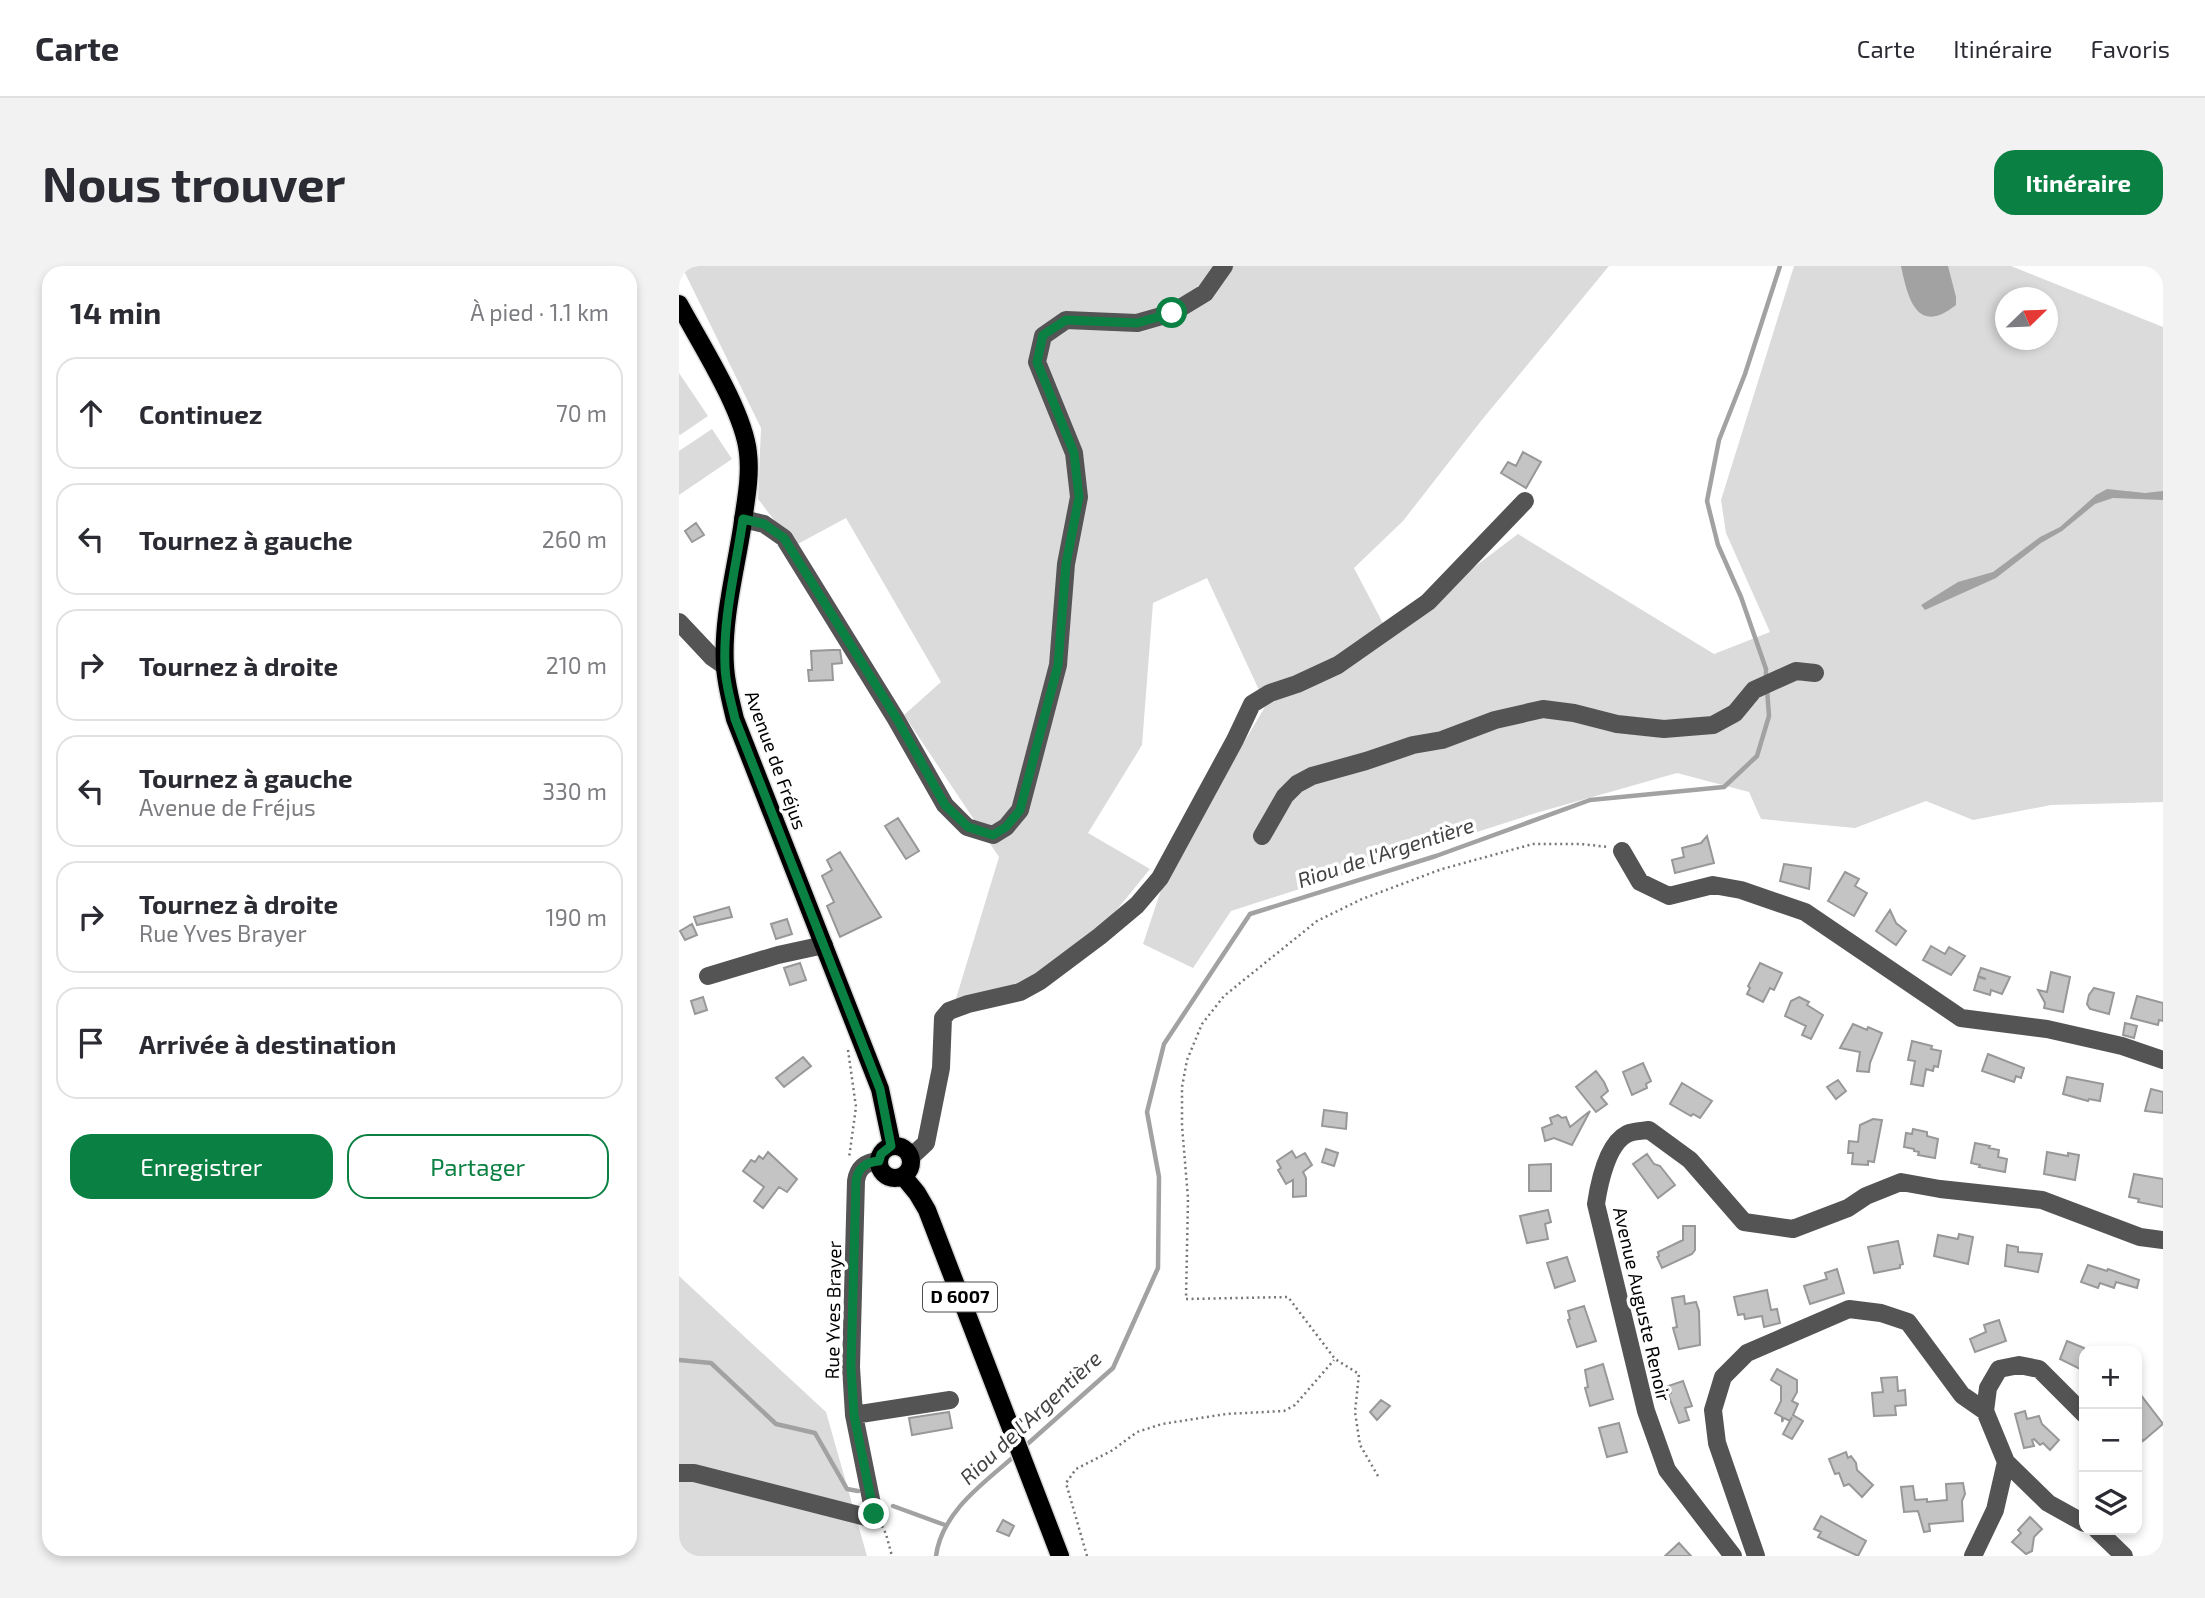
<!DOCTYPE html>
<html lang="fr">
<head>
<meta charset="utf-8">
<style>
  :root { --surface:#fff; --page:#f2f2f3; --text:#2b2b33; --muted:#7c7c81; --line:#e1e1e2; --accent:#0b8043 }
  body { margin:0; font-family:"Exo 2",sans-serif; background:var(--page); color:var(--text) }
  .controls { position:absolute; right:21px; bottom:21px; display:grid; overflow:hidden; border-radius:14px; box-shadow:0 4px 10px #0003 }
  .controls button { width:63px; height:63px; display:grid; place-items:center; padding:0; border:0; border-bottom:2px solid var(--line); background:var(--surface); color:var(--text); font:35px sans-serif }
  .compass { position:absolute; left:1316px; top:21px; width:63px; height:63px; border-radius:50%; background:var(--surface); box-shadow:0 4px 10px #0003; rotate:67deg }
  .stop { position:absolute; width:21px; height:21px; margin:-16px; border:5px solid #0b8043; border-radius:50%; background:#fff }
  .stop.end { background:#0b8043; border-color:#fff; box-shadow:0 2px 7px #0008 }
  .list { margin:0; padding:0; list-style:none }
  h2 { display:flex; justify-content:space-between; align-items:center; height:91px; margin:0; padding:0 28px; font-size:30px }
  h2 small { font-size:23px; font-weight:400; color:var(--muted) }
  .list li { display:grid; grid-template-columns:46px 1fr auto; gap:21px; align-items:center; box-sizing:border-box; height:112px; margin:0 14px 14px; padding:0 14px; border:2px solid var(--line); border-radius:21px }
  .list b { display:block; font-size:26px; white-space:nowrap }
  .list p { margin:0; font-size:23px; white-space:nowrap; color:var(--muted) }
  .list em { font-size:23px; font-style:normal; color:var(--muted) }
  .actions { display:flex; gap:14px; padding:21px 28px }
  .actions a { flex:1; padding:16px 0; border:2px solid var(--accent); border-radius:21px; text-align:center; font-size:24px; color:var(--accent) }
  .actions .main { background:var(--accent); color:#fff }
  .icon { flex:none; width:38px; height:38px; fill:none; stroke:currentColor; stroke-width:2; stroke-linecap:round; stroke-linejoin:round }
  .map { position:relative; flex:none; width:1484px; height:1290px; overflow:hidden; border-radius:21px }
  header { display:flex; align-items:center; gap:42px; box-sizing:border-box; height:98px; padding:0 35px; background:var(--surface); border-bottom:2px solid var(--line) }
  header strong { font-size:33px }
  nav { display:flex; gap:38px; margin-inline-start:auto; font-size:24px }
  .intro { display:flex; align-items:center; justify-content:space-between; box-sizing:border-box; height:168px; padding:0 42px }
  h1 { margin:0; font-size:49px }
  .button { padding:18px 32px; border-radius:21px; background:var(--accent); color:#fff; font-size:24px; font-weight:700 }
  main { display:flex; gap:42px; padding:0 42px }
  aside { flex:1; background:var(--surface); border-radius:21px; box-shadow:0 4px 10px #0003 }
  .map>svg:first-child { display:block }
  .green { fill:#dbdbdb; fill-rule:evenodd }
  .water { fill:#a2a2a2 }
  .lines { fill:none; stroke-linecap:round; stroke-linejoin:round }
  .stream { stroke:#a2a2a2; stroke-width:4.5 }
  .building { fill:#c4c4c4; stroke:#989898; stroke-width:2 }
  .major-casing { stroke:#dbdbdb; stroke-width:21 }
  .path { stroke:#767676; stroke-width:2.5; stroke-dasharray:2 3.5; stroke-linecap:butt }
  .minor { stroke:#545454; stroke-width:18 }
  .major { stroke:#000; stroke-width:18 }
  .route { stroke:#0b8043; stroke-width:9 }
  .labels { text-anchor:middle; stroke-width:7; stroke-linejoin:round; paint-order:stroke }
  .shield { fill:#fff; stroke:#4c4c4c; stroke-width:2 }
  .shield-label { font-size:18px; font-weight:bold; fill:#000 }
  .street-label { font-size:19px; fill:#000; stroke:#fff }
  .water-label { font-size:21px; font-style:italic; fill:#434343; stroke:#fff }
</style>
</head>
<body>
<header>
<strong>Carte</strong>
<nav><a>Carte</a><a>Itinéraire</a><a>Favoris</a></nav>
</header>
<div class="intro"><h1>Nous trouver</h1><a class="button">Itinéraire</a></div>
<main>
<aside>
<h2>14 min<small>À pied · 1.1 km</small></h2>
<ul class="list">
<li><svg class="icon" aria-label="ahead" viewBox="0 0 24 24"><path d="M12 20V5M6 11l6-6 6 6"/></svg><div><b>Continuez</b></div><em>70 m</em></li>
<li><svg class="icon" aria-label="left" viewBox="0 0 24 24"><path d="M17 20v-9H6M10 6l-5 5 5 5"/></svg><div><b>Tournez à gauche</b></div><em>260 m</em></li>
<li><svg class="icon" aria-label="right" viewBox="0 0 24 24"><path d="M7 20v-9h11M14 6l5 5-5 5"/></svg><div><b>Tournez à droite</b></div><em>210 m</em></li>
<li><svg class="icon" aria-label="left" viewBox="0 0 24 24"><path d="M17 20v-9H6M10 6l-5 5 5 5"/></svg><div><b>Tournez à gauche</b><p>Avenue de Fréjus</p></div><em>330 m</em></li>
<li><svg class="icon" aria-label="right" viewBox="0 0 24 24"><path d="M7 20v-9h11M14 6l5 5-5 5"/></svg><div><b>Tournez à droite</b><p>Rue Yves Brayer</p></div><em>190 m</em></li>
<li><svg class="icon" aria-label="arrive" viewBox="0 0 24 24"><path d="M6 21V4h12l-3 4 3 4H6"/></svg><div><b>Arrivée à destination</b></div></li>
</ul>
<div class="actions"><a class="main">Enregistrer</a><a>Partager</a></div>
</aside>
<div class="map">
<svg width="1484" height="1290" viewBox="0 0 1484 1290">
  <rect width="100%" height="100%" fill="#fff"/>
  <!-- green -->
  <path class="green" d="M10,0H930L802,155L724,255L675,302L708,365L749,336L839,268L1035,388L1091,366L1047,267L1042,234L1115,0H1332L1484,61V536L1372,539L1294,554L1247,535L1176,562L1082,553L1070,526L998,507L857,547L552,645L514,702L464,678L487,609L587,439L528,312L474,337L463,479L409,567L471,603L423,662L356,724L272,749L320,591L225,449L262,416L167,252L115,280L79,233L82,162L5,5ZM1326,32H1368V74H1326Z
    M0,107L29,150L1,169L0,168Z
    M33,163L53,193L0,229V185Z
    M0,1010L147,1146L188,1290H0Z"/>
  <!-- water -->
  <path class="water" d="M1222,0H1269L1277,31V39C1238,70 1229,33 1222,0Z
    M1428,223L1466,227L1484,225V234L1434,232L1416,238L1383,265L1362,277L1317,312L1246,344L1242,339L1279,316L1314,306L1361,271L1381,261L1417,229Z"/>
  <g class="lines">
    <!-- stream -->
    <path class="stream" d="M1087,415V403L1062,331L1039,279L1028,235L1040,174L1066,108L1101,0
      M0,1094L32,1097L97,1158L136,1167L168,1223L179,1225
      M344,1182L434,1102L479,1002L480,911L468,846L485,778L571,648L757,590L911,534L1045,521L1078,490L1090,450L1088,423
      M214,1240L266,1259
      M257,1290C263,1245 306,1216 338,1188"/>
  </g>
  <!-- building -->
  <path class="building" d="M844,186L862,196L847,222L822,207L829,196L837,200Z
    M17,257L25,269L13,276L6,265Z
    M153,384H161L163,397L153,398L154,414L130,415L129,404H133L132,385Z
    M219,552L240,585L227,593L206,560Z
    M1028,570L1035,597L996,607L993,594L1005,591L1003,582L1022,577Z
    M161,586L202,651L161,671L148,640L155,636L143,610L153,604L148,594Z
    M1105,598L1132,602L1130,623L1101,615Z
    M1166,606L1180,613L1176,620L1188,627L1175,650L1149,635Z
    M50,641L53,651L18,659L15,651Z
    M1211,644L1217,657L1227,665L1217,679L1197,665Z
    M108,653L113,668L97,673L92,658Z
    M13,658L18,669L6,674L1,665Z
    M1252,680L1266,688L1270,681L1286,690L1272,709L1244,694Z
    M121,697L127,714L111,719L105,702Z
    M1081,697L1103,707L1095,724L1091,722L1084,736L1068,728L1071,722L1069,720Z
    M1302,702L1331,711L1323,728L1312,724L1311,729L1295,724L1299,711L1307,713L1299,710Z
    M1372,706L1391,711L1384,746L1365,742L1366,737L1359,724L1368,726Z
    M1415,722L1435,727L1430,748L1411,743L1408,738L1410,729Z
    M1458,730L1484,737V755L1480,754L1479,759L1452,752Z
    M24,731L28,744L16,748L12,735Z
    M1120,731L1130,736L1128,739L1144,749L1132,773L1123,769L1127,760L1106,750L1112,735Z
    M1446,757L1458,760L1455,772L1444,769Z
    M1174,758L1188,764L1189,761L1203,767L1191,797L1190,806L1178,805L1181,786L1161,782Z
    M1233,775L1253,780L1252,783L1262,785L1259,801L1255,800L1254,805L1247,803L1244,820L1232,818L1236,795L1229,794Z
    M1309,788L1345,802L1342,812L1337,810L1335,816L1303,805Z
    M124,791L132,800L105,821L97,812Z
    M964,797L972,815L967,818L968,822L953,829L944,806Z
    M917,805L925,816L929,825L922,831L928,838L917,846L897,821Z
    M1388,811L1424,818L1421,835L1410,833L1409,835L1384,828Z
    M1159,814L1167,825L1157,833L1148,821Z
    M1003,817L1033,835L1021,852L1014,848L1012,850L991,838Z
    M1472,823L1484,826V847L1466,845Z
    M645,844L668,847L667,863L643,860Z
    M911,845L893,879L875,872L866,875L863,862L873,858L871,852L879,849L883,852L887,851L891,861Z
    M1194,853L1203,854L1195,896L1189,895V899L1173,898L1174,887H1169L1170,875L1179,876L1181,859Z
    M1234,863L1248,866V870L1259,873L1256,892L1239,889L1240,886L1235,885V883L1225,881L1227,867L1233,868Z
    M1296,877L1311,880L1310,882L1320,884L1319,891L1328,893L1326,906L1300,901L1301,899L1292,897Z
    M647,883L659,887L655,900L643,896Z
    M613,885L617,892L626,887L633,899L624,906L627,912V930L614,931V914L607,918L599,904L602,902L598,895Z
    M89,886L118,913L108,926L100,921L84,942L75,935L85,921L64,905L72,894L76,896L80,890L84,893Z
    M1368,886L1389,890V887L1400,889L1396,914L1365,908Z
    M968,888L975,898L981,900L996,919L979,932L954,898Z
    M872,898V925H850V899Z
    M1455,908L1484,913V941L1459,936L1460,933L1450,931Z
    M869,944L872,956L866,958L869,973L848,977L841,950Z
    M1004,960H1016V984L1013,988L983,1002L978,991L980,990L979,986L1004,974Z
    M1280,968L1294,971L1289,998L1255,990L1259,969L1279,973Z
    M1219,975L1224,998L1221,999V1002L1195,1007L1189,981Z
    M1328,979L1339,981V986L1363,988L1359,1006L1326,1000Z
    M888,991L896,1015L876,1022L868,997Z
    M1409,999L1428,1005L1429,1003L1460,1014L1458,1022L1437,1016L1435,1022L1421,1017L1419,1022L1402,1016Z
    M1158,1003L1165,1027L1131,1038L1125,1020L1148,1013L1146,1007Z
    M1088,1024L1092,1044L1098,1043L1101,1057L1085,1061L1083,1050L1066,1053L1065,1048L1059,1049L1055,1031Z
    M1005,1030L1006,1038L1017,1036L1020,1045L1021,1079L1000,1083L994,1062L998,1061L993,1032Z
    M905,1040L917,1075L898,1081L889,1054L891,1053L889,1045Z
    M1320,1054L1327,1075L1296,1086L1291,1073L1307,1066L1305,1059Z
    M1388,1075L1405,1082V1105L1381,1093Z
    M924,1098L934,1133L911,1140L906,1122L909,1121L906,1104Z
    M1098,1103L1118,1114V1126L1113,1135L1119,1138L1114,1149L1124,1155L1113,1173L1104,1168L1113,1151L1111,1155L1105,1152L1103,1156V1151L1096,1147L1102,1135V1120L1092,1114Z
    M1218,1111L1219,1125L1226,1124L1227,1139L1216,1140L1217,1149L1195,1150L1193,1127L1204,1126L1202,1112Z
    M1004,1115L1013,1140L1006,1142L1010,1154L1000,1157L989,1128L992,1127L989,1120Z
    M1458,1124L1484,1158L1464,1175L1458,1166Z
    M702,1134L711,1140L698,1154L691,1146Z
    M1346,1145L1348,1153L1360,1150L1363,1158L1380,1174L1371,1184L1364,1177L1361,1179L1355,1173L1353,1174L1355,1180L1345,1182L1336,1148Z
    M270,1146L273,1162L233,1169L230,1152Z
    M940,1157L948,1186L928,1191L920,1162Z
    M1167,1186L1169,1192L1172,1190L1177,1197L1178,1204L1194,1219L1183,1231L1170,1218L1165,1220L1160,1207L1156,1208L1150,1193Z
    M1284,1217L1286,1228L1283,1235L1284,1255L1250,1258L1251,1265L1245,1266L1239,1245L1225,1246L1222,1221L1234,1220L1236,1234L1248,1233V1236L1268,1234L1267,1218Z
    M1142,1250L1187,1275L1179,1290L1139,1271L1142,1266L1135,1263Z
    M1351,1251L1363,1263L1355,1271L1353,1285L1347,1288L1333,1276L1342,1267L1339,1264Z
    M324,1254L335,1260L330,1270L318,1265Z
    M1000,1277L1012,1290H986Z"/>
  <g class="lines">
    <!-- major casing -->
    <g class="major-casing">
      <path id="major" d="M0,38C21,77 65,145 69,187C72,212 66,238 63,262C56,307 43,355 46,400C47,418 52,436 56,453L201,823L213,880
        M200 896a16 16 0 1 1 32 0a16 16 0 1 1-32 0Z
        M224,910L238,927L248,944L381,1290"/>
    </g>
    <!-- path -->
    <path class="path" d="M169,784L177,841L170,892
      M699,1210L681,1179L676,1146L680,1108L656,1093L609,1031L507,1033L509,932L503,860V821L508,794L523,758L545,730L638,655L683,633L763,603L854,578H902L929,581
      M203,1260L207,1268L213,1290
      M408,1290L387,1217L397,1203L434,1184L458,1166L483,1158L547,1148L605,1145L616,1139L655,1094"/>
    <!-- minor -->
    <path class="minor" d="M64,253L85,258L105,272L217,453L266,539L288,561L314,569L327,561L341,544L379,399L387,298L400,231L395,187L358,96L364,70L387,54L458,57L493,47L526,27L545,0
      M0,356L33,391L46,400
      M583,570L606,530L618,518L633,510L687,495L734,479L763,474L816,454L864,443L895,447L938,458L985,463L1034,459L1056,447L1075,424L1117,405L1136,407
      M943,585L961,616L990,630L1034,619L1062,624L1126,646L1282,752L1368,763L1443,780L1484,794
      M29,710L99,689L145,679
      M232,891L247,877L262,802L264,752L270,745L289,738L341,726L361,715L421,670L458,639L481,612L556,474L573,438L591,427L618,418L659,399L749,336L846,235
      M175,1149L271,1134
      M1327,1196L1369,1237L1405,1257
      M0,1207H15L187,1251L195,1248L175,1149L172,1101L177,915C179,902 186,896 200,895
      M1418,1264L1445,1290
      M1054,1290L988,1204L967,1145L917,938C920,918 928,878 948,868C954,865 963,865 970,864L1011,894L1065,956L1114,963L1169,942L1187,930L1222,916L1261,923L1363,934L1461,971L1484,974
      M1077,1290L1038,1177L1034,1144L1044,1111L1068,1087L1170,1043L1202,1047L1229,1056L1283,1129L1306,1145
      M1294,1290L1316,1244L1327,1196L1306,1145L1309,1122L1320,1103L1340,1099L1360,1103L1405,1148"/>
    <!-- major -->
    <use href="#major" class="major"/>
  </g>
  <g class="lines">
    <!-- route -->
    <path class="route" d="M195,1248L175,1149L172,1101L177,915C179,902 186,896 200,895L202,888L212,880L201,823L56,453C52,435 46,417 46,399C44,351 57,301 64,253L85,258L105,272L218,453L266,539L289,561L314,569L327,561L341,544L379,399L387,298L400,231L395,187L358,96L364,69L387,54L458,57L493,47"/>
  </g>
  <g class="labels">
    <!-- shield labels -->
    <rect class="shield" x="244" y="1016.5" width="74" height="29" rx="5"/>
    <g class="shield-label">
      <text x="281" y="1037">D 6007</text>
    </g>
    <!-- street labels -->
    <g class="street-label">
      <text transform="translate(97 494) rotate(70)" y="7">Avenue de Fréjus</text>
      <text transform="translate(963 1038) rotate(77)" y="7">Avenue Auguste Renoir</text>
      <text transform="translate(154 1044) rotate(-89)" y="7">Rue Yves Brayer</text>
    </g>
    <!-- water labels -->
    <g class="water-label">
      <text transform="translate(707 587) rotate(-18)" y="7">Riou de l'Argentière</text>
      <text transform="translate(352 1152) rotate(-43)" y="7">Riou de l'Argentière</text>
    </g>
  </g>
</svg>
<div class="controls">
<button>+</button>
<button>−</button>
<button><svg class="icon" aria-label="layers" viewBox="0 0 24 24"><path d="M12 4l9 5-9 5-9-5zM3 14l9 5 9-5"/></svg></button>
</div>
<svg class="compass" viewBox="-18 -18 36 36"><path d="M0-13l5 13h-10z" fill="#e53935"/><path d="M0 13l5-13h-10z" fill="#7c7c81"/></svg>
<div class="stop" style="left:493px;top:47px"></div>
<div class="stop end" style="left:195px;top:1248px"></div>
</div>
</main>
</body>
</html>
